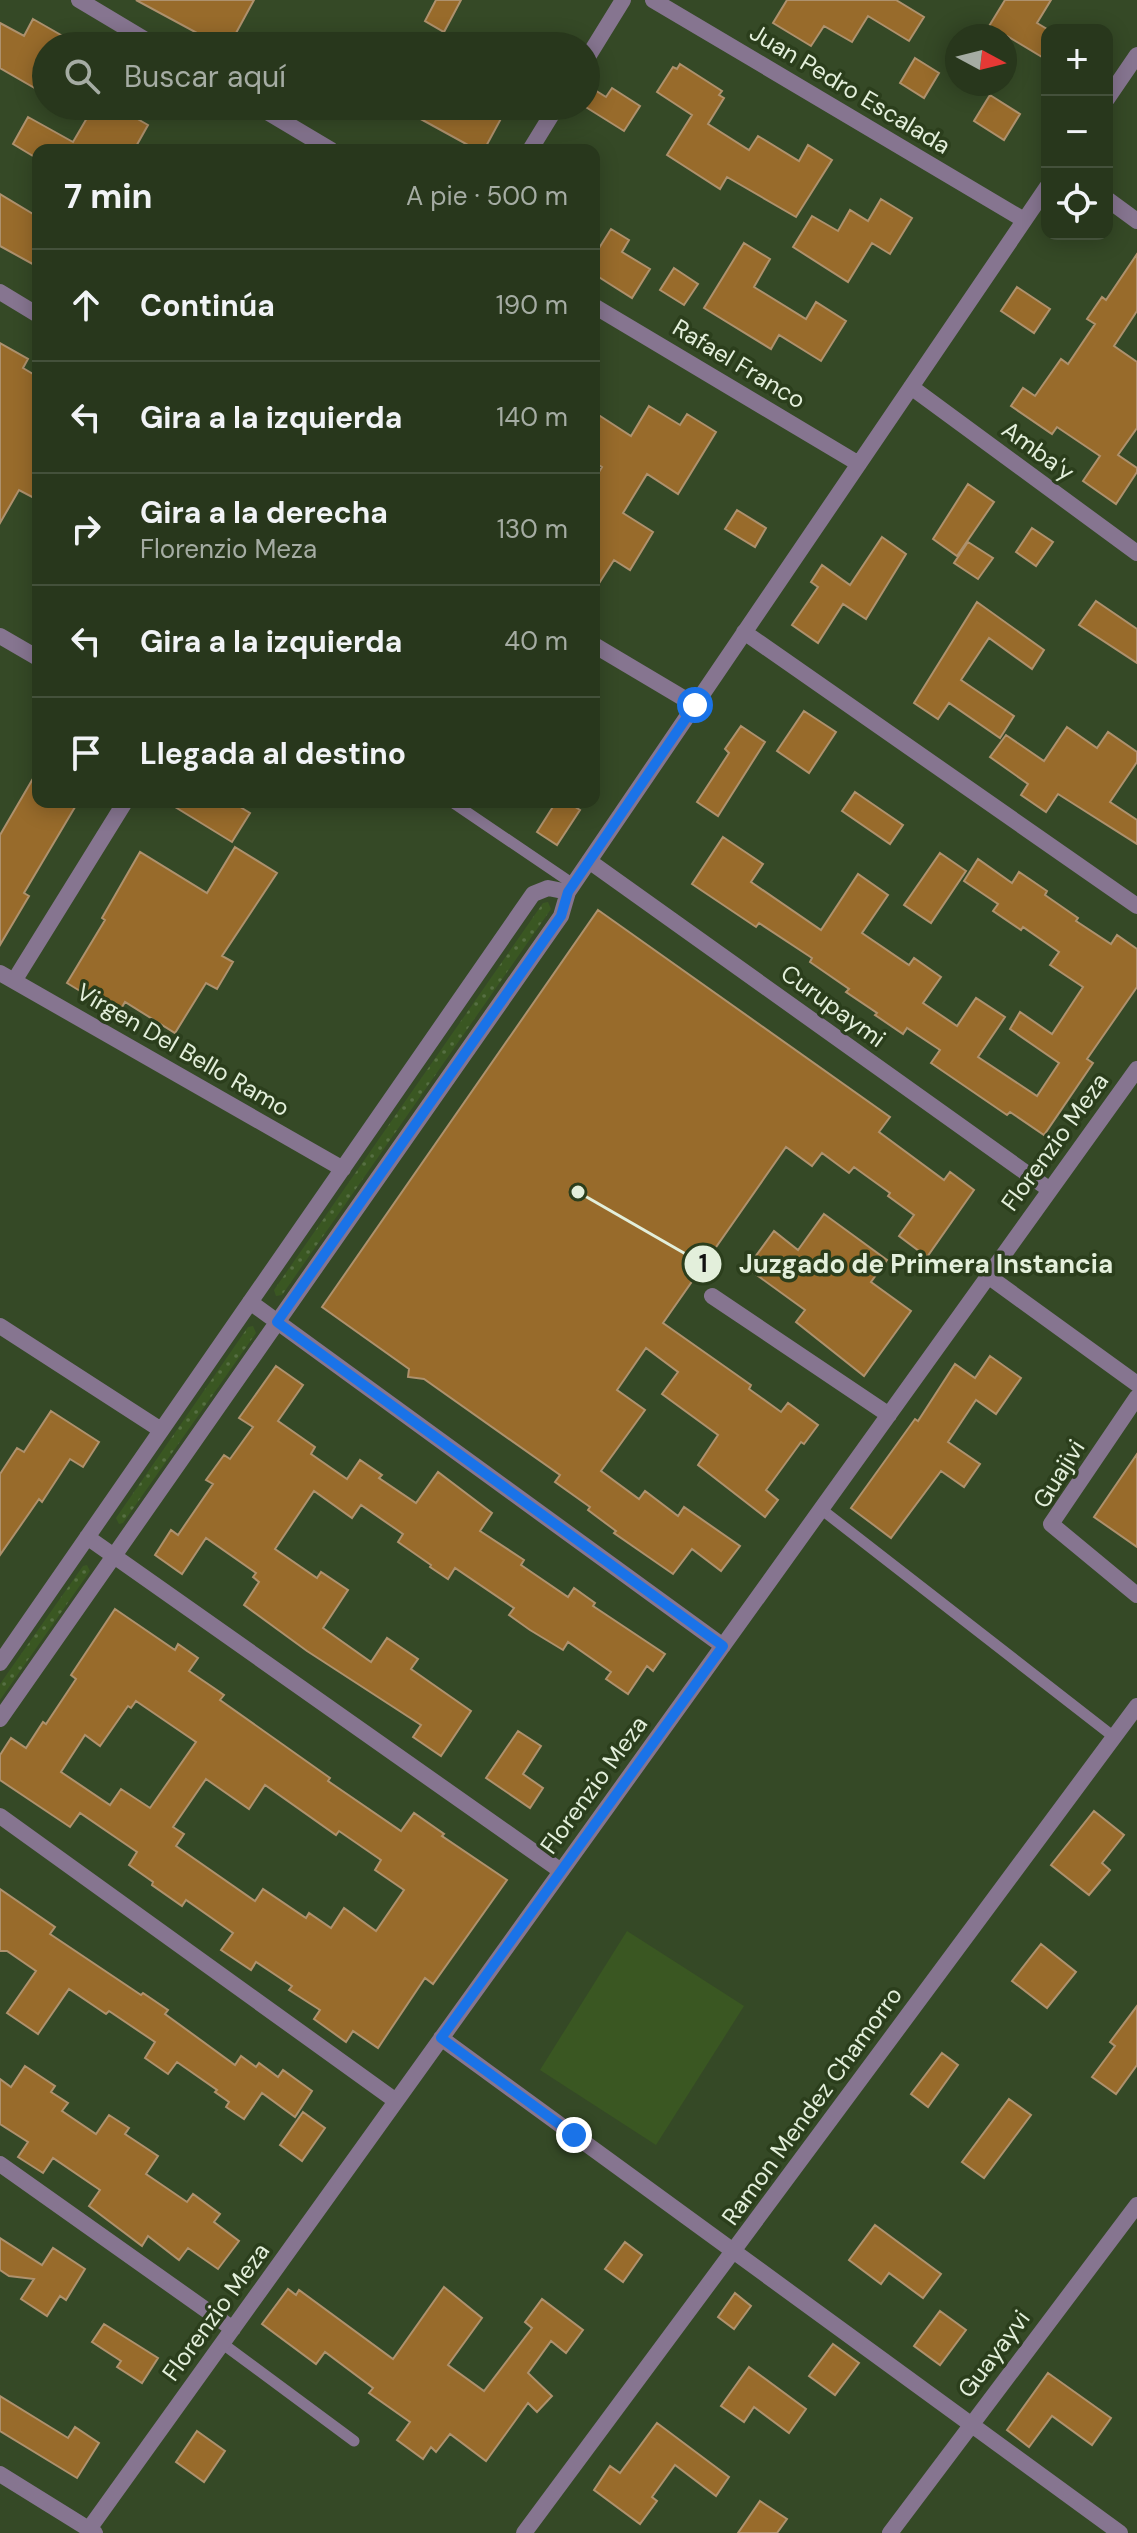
<!DOCTYPE html>
<html lang="es">
<head>
<meta charset="utf-8">
<style>
  :root { --surface:#28371c; --page:#303f25; --text:#f1f3f6; --muted:#a5aca3; --line:#44513b }
  body { margin:0; font-family:"DM Sans",sans-serif; background:var(--page); color:var(--text) }
  .controls { position:absolute; right:24px; top:24px; display:grid; overflow:hidden; border-radius:16px; box-shadow:0 4px 20px #0003 }
  .controls button { width:72px; height:72px; display:grid; place-items:center; padding:0; border:0; border-bottom:2px solid var(--line); background:var(--surface); color:var(--text); font:40px sans-serif }
  .compass { position:absolute; left:945px; top:24px; width:72px; height:72px; border-radius:50%; background:var(--surface); box-shadow:0 4px 20px #0003; rotate:97deg }
  .stop { position:absolute; width:24px; height:24px; margin:-18px; border:6px solid #1a73e8; border-radius:50%; background:#fff }
  .stop.end { background:#1a73e8; border-color:#fff; box-shadow:0 2px 8px #0008 }
  .list { margin:0; padding:0; list-style:none }
  h2 { display:flex; justify-content:space-between; align-items:center; height:104px; margin:0; padding:0 32px; font-size:34px }
  h2 small { font-size:26px; font-weight:400; color:var(--muted) }
  .list li { display:grid; grid-template-columns:52px 1fr auto; gap:24px; align-items:center; box-sizing:border-box; height:112px; padding:0 32px; border-top:2px solid var(--line) }
  .list b { display:block; font-size:30px; white-space:nowrap }
  .list p { margin:0; font-size:26px; white-space:nowrap; color:var(--muted) }
  .list em { font-size:26px; font-style:normal; color:var(--muted) }
  .icon { flex:none; width:44px; height:44px; fill:none; stroke:currentColor; stroke-width:2; stroke-linecap:round; stroke-linejoin:round }
  .map { position:relative; flex:none; width:1137px; height:2533px; overflow:hidden }
  .search { position:absolute; background:var(--surface); box-shadow:0 4px 20px #0003; left:32px; top:32px; width:568px; height:88px; display:flex; align-items:center; gap:20px; box-sizing:border-box; padding:0 28px; border-radius:44px; color:var(--muted); font-size:30px }
  .panel { position:absolute; background:var(--surface); box-shadow:0 4px 20px #0003; left:32px; top:144px; width:568px; height:664px; border-radius:16px }
  .map>svg:first-child { display:block }
  .grass { fill:url(#grass-dots) }
  .pitch { fill:#3a5722 }
  .building { fill:#986b2b; stroke:#ae916d; stroke-width:2; fill-rule:evenodd }
  .lines { fill:none; stroke-linecap:round; stroke-linejoin:round }
  .service { stroke:#867590; stroke-width:11 }
  .minor { stroke:#867590; stroke-width:16 }
  .route { stroke:#1a73e8; stroke-width:10 }
  .labels { text-anchor:middle; stroke-width:7; stroke-linejoin:round; paint-order:stroke }
  .street-label { font-size:24px; fill:#e3efdb; stroke:#2b3e1c }
  .leader { fill:none; stroke:#e3efdb; stroke-width:3 }
  .callout-dot { fill:#e3efdb; stroke:#2b3e1c; stroke-width:3 }
  .mark-label { font-size:24px; text-anchor:middle; font-weight:bold; fill:#111 }
  .callout-label { font-size:26px; text-anchor:middle; font-weight:bold; fill:#e3efdb; stroke:#2b3e1c; stroke-width:7; stroke-linejoin:round; paint-order:stroke }
</style>
</head>
<body>
<div class="map">
<svg width="1137" height="2533" viewBox="0 0 1137 2533">
  <defs>
    <pattern id="grass-dots" width="8" height="8" patternUnits="userSpaceOnUse" patternTransform="scale(2)"><rect width="8" height="8" fill="#3a5722"/><path d="M2 2h.1M6 6h.1" fill="none" stroke="#566f42" stroke-width="1.8" stroke-linecap="round"/></pattern>
  </defs>
  <rect width="100%" height="100%" fill="#354926"/>
  <!-- grass -->
  <path class="grass" d="M548,902L551,909L282,1295L276,1296L274,1290L543,903Z
    M253,1326L256,1333L123,1523L119,1524L116,1518L248,1327Z
    M87,1565L90,1571L0,1700V1684L83,1566Z"/>
  <!-- pitch -->
  <path class="pitch" d="M627,1931L744,2006L656,2145L540,2070Z"/>
  <!-- building -->
  <path class="building" d="M136,0H254L229,46H221Z
    M436,0H461L444,32L425,21Z
    M787,0H896L924,17L909,41L868,16L852,42L824,26L811,46L773,23Z
    M1005,0H1051L1037,23L1047,29V60L1007,36H983Z
    M33,19L80,46H46V77L38,90L0,68V23L24,36Z
    M915,58L939,73L924,98L900,83Z
    M680,64L722,91L719,95L724,98L708,124L749,150L758,136L799,161L808,145L832,160L796,217L727,177L720,189L667,155L692,115L657,92L673,67L677,69Z
    M612,88L640,106L624,131L584,106L593,89L606,97Z
    M990,95L1020,114L1004,140L974,121Z
    M94,106H115L148,125L134,150H38V159L13,144L28,117L73,142Z
    M397,106H487L503,115L484,150H477Z
    M0,194L38,217V267L0,246Z
    M881,199L912,218L890,254L872,243L848,282L793,247L812,216L838,231L850,210L868,221Z
    M611,229L629,240L622,252L650,269L632,298L594,274V256Z
    M744,243L770,259L754,287L806,319L816,302L846,321L821,361L779,335L771,349L704,308Z
    M1137,254V311L1114,346L1137,362V428L1118,455L1137,468V472L1116,504L1083,481L1100,456L1057,427L1052,434L1011,406L1023,388L1035,396L1061,359L1068,364L1095,324L1087,319L1102,297L1106,300Z
    M674,268L698,284L684,305L660,290Z
    M1017,287L1050,309L1034,333L1001,311Z
    M0,343L28,359L23,368L38,377V500L19,490L0,523Z
    M649,406L680,425L687,414L716,432L678,494L647,474L623,513L653,532L630,570L614,560L594,591V480L602,467L594,462V412L631,436Z
    M968,484L994,502L957,556L933,539Z
    M737,510L766,528L755,547L725,529Z
    M1032,528L1053,542L1036,566L1016,552Z
    M882,537L906,554L866,619L843,604L818,643L792,625L818,587L811,582L822,565L850,585Z
    M968,542L993,558L978,579L954,563Z
    M1096,601L1137,629V663L1079,625Z
    M977,602L1044,650L1032,669L989,638L961,680L1014,716L1000,738L949,703L938,719L914,703Z
    M804,711L836,732L809,773L777,751Z
    M741,726L765,742L718,816L697,802L729,753L725,749Z
    M1067,727L1097,748L1108,732L1137,752V762L1110,802L1137,820V844L1058,794L1046,812L1021,795L1028,784L990,757L1006,735L1044,761Z
    M38,770V802H78L24,893L29,896L0,945V835Z
    M855,792L903,825L890,844L842,811Z
    M167,802H232L250,813L232,842Z
    M556,802H567L580,810L557,845L537,832Z
    M723,837L763,864L751,882L821,930L858,874L888,895L862,933L909,965L914,958L941,977L923,1003L957,1026L976,998L1005,1017L978,1057L1037,1096L1059,1063L1010,1029L1020,1012L1052,1034L1083,987L1050,965L1059,952L1023,927L1021,930L993,911L998,904L964,881L978,859L1012,883L1019,872L1047,891L1045,895L1078,918L1076,921L1111,944L1117,935L1137,949V987L1087,1059L1093,1063L1044,1135L1010,1112L1007,1115L931,1063L940,1050L907,1028L903,1034L875,1015L877,1013L846,992L849,989L810,962L812,958L759,923L756,927L692,884Z
    M235,847L277,873L222,956L233,962L217,989L206,983L175,1033L125,1002L118,1014L67,983L105,920L102,918L140,852L207,893Z
    M940,853L966,871L931,923L904,905Z
    M598,910L890,1117L879,1132L944,1180L950,1172L974,1190L927,1257L899,1236L914,1215L888,1196L890,1193L854,1167L849,1173L822,1153L812,1166L786,1147L663,1323L751,1385L749,1389L781,1412L788,1403L818,1425L804,1444L801,1442L766,1490L778,1500L765,1517L698,1465L718,1435L662,1394L678,1372L646,1348L617,1390L645,1410L601,1471L639,1499L645,1491L678,1516L684,1507L740,1546L721,1571L692,1549L673,1574L614,1533L616,1531L588,1510L590,1507L555,1482L560,1475L424,1379L408,1377L409,1369L322,1307Z
    M824,1214L887,1260L871,1282L911,1311L864,1376L796,1322L805,1310L747,1268L774,1231L798,1250Z
    M990,1356L1021,1378L996,1414L976,1400L948,1442L980,1464L964,1487L941,1471L891,1538L851,1508L915,1419L918,1421L955,1364L975,1378Z
    M276,1366L303,1385L278,1421L315,1447L311,1454L347,1479L360,1460L382,1475L379,1478L416,1503L438,1472L492,1513L480,1531L524,1560L521,1565L568,1597L574,1588L595,1603L593,1606L665,1654L653,1671L647,1666L628,1694L606,1679L611,1672L568,1642L563,1650L530,1630L509,1615L514,1608L455,1568L448,1579L430,1567L431,1565L398,1542L403,1534L361,1505L352,1518L314,1491L275,1549L317,1578L321,1572L348,1590L323,1628L371,1662L387,1638L418,1659L411,1669L471,1711L441,1756L413,1737L421,1725L307,1651L244,1605L259,1582L253,1577L256,1573L206,1538L182,1574L155,1555L171,1530L178,1535L213,1484L206,1480L224,1455L230,1459L253,1427L239,1418Z
    M51,1411L99,1442L83,1467L70,1459L42,1502L39,1499L0,1555V1474L17,1448L24,1452Z
    M1137,1454V1547L1094,1517Z
    M115,1609L175,1650L178,1644L198,1658L189,1671L224,1695L220,1700L330,1778L328,1781L401,1831L414,1813L444,1834L442,1836L507,1880L433,1984L425,1978L378,2048L353,2031L346,2042L314,2019L320,2010L289,1990L292,1986L256,1962L251,1970L221,1950L233,1933L186,1900L182,1906L152,1885L153,1882L129,1865L137,1852L80,1813L70,1827L0,1780V1755L11,1738L26,1748L43,1722L46,1724L76,1679L71,1675ZM136,1701L196,1742L150,1808L121,1789L110,1805L61,1772L85,1735L100,1746L128,1706L131,1708ZM206,1779L249,1809L265,1785L336,1835L339,1831L381,1860L375,1870L404,1890L376,1931L344,1908L331,1928L309,1913L306,1918L263,1889L255,1901L176,1846L184,1834L173,1827Z
    M518,1731L541,1746L523,1774L543,1788L530,1808L486,1778Z
    M1094,1811L1124,1835L1102,1863L1110,1870L1089,1895L1051,1865Z
    M0,1889L55,1927L50,1934L141,1995L143,1993L168,2010L165,2014L235,2065L241,2056L256,2067L259,2063L278,2077L283,2070L312,2091L295,2117L262,2093L244,2119L226,2107L229,2102L215,2092L217,2090L177,2062L168,2074L145,2058L155,2042L109,2011L106,2014L69,1989L38,2034L7,2013L36,1971L7,1951H0Z
    M1041,1944L1076,1972L1047,2008L1012,1981Z
    M1137,2006V2065L1116,2094L1092,2077L1115,2046L1110,2042Z
    M942,2053L958,2065L928,2107L911,2094Z
    M25,2066L55,2086L51,2092L68,2103L62,2111L96,2134L109,2115L129,2128L125,2134L158,2156L146,2174L187,2202L193,2194L220,2214L214,2222L239,2241L218,2269L188,2248L179,2260L148,2236L142,2246L89,2206L100,2190L53,2158L43,2173L18,2157L28,2142L0,2124V2079L11,2087Z
    M1009,2099L1031,2115L984,2178L962,2162Z
    M303,2112L325,2128L302,2161L280,2145Z
    M875,2225L941,2274L923,2298L889,2273L881,2284L849,2260Z
    M0,2238L42,2265L53,2248L85,2269L66,2300L60,2296L47,2316L21,2299L34,2279L9,2276L0,2270Z
    M625,2242L642,2255L623,2282L605,2269Z
    M444,2287L482,2318L448,2365L484,2391L532,2328L525,2322L542,2299L583,2330L566,2353L551,2341L528,2373L552,2396L537,2412L528,2403L486,2461L450,2434L436,2452L431,2447L423,2459L397,2440L410,2422L369,2393L373,2388L325,2352L316,2364L262,2324L288,2289L296,2295L299,2290L393,2359Z
    M735,2293L751,2306L734,2329L718,2317Z
    M940,2311L966,2330L940,2365L914,2346Z
    M104,2324L158,2358L142,2383L117,2367L121,2361L92,2342Z
    M833,2344L859,2363L835,2395L809,2376Z
    M749,2367L806,2409L789,2433L754,2407L744,2422L721,2406Z
    M1048,2373L1111,2418L1092,2445L1052,2416L1029,2447L1007,2430Z
    M0,2396L68,2438L75,2427L99,2443L77,2478L0,2431Z
    M657,2423L729,2477L716,2496L675,2465L652,2497L657,2501L640,2524L594,2490L610,2466L620,2473Z
    M197,2431L225,2451L204,2482L176,2462Z
    M760,2501L787,2519L777,2533H738Z"/>
  <g class="lines">
    <!-- service -->
    <path class="service" d="M452,802L573,884
      M821,1509L1114,1737
      M223,2344L354,2441"/>
    <!-- minor -->
    <path class="minor" d="M79,0L156,46
      M653,0L1024,220
      M586,60L623,0
      M1107,99L1137,55
      M257,106L331,150
      M530,150L557,106
      M1107,199L1137,221
      M0,292L38,315
      M594,306L859,464
      M911,387L1137,553
      M744,632L1137,906
      M0,636L38,658
      M594,645L695,705
      M589,861L1050,1190
      M0,973L343,1169
      M14,981L125,802
      M988,1276L1137,1384
      M712,1296L889,1415
      M250,1302L723,1646
      M0,1326L161,1430
      M1137,1397L1051,1524L1137,1595
      M87,1537L561,1871
      M0,1663L533,894L548,888L568,892
      M0,1719L561,916L568,892L1047,187
      M0,1816L396,2101
      M441,2038L1120,2533
      M0,2164L233,2329
      M0,2474L95,2533
      M89,2529L1137,1069
      M524,2533L1137,1706
      M890,2533L1137,2205"/>
  </g>
  <g class="lines">
    <!-- route -->
    <path class="route" d="M574,2135L441,2038L723,1646L277,1322L561,916L568,892L695,705"/>
  </g>
  <g class="labels">
    <!-- street labels -->
    <g class="street-label">
      <text transform="translate(850 89) rotate(31)" y="8">Juan Pedro Escalada</text>
      <text transform="translate(739 364) rotate(31)" y="8">Rafael Franco</text>
      <text transform="translate(1038 451) rotate(36)" y="8">Amba'y</text>
      <text transform="translate(833 1006) rotate(36)" y="8">Curupaymi</text>
      <text transform="translate(183 1050) rotate(30)" y="8">Virgen Del Bello Ramo</text>
      <text transform="translate(1055 1142) rotate(-54)" y="8">Florenzio Meza</text>
      <text transform="translate(1059 1474) rotate(-58)" y="8">Guajivi</text>
      <text transform="translate(594 1785) rotate(-54)" y="8">Florenzio Meza</text>
      <text transform="translate(812 2106) rotate(-54)" y="8">Ramon Mendez Chamorro</text>
      <text transform="translate(216 2312) rotate(-54)" y="8">Florenzio Meza</text>
      <text transform="translate(994 2354) rotate(-53)" y="8">Guayayvi</text>
    </g>
  </g>
  <!-- callouts -->
  <path class="leader" d="M578 1192L703 1264"/>
  <g class="callout-dot">
    <circle cx="578" cy="1192" r="8"/>
    <circle cx="703" cy="1264" r="20"/>
  </g>
  <g class="mark-label">
    <text x="703" y="1272">1</text>
  </g>
  <g class="callout-label">
    <text x="926" y="1273">Juzgado de Primera Instancia</text>
  </g>
</svg>
<div class="controls">
<button>+</button>
<button>−</button>
<button><svg class="icon" aria-label="locate" viewBox="0 0 24 24"><circle cx="12" cy="12" r="6"/><path d="M12 2v4M12 18v4M2 12h4M18 12h4"/></svg></button>
</div>
<svg class="compass" viewBox="-18 -18 36 36"><path d="M0-13l5 13h-10z" fill="#e53935"/><path d="M0 13l5-13h-10z" fill="#a5aca3"/></svg>
<div class="stop" style="left:695px;top:705px"></div>
<div class="stop end" style="left:574px;top:2135px"></div>
<div class="search"><svg class="icon" aria-label="search" viewBox="0 0 24 24"><circle cx="10" cy="10" r="6"/><path d="M15 15l6 6"/></svg>Buscar aquí</div>
<section class="panel">
<h2>7 min<small>A pie · 500 m</small></h2>
<ul class="list">
<li><svg class="icon" aria-label="ahead" viewBox="0 0 24 24"><path d="M12 20V5M6 11l6-6 6 6"/></svg><div><b>Continúa</b></div><em>190 m</em></li>
<li><svg class="icon" aria-label="left" viewBox="0 0 24 24"><path d="M17 20v-9H6M10 6l-5 5 5 5"/></svg><div><b>Gira a la izquierda</b></div><em>140 m</em></li>
<li><svg class="icon" aria-label="right" viewBox="0 0 24 24"><path d="M7 20v-9h11M14 6l5 5-5 5"/></svg><div><b>Gira a la derecha</b><p>Florenzio Meza</p></div><em>130 m</em></li>
<li><svg class="icon" aria-label="left" viewBox="0 0 24 24"><path d="M17 20v-9H6M10 6l-5 5 5 5"/></svg><div><b>Gira a la izquierda</b></div><em>40 m</em></li>
<li><svg class="icon" aria-label="arrive" viewBox="0 0 24 24"><path d="M6 21V4h12l-3 4 3 4H6"/></svg><div><b>Llegada al destino</b></div></li>
</ul>
</section>
</div>
</body>
</html>
